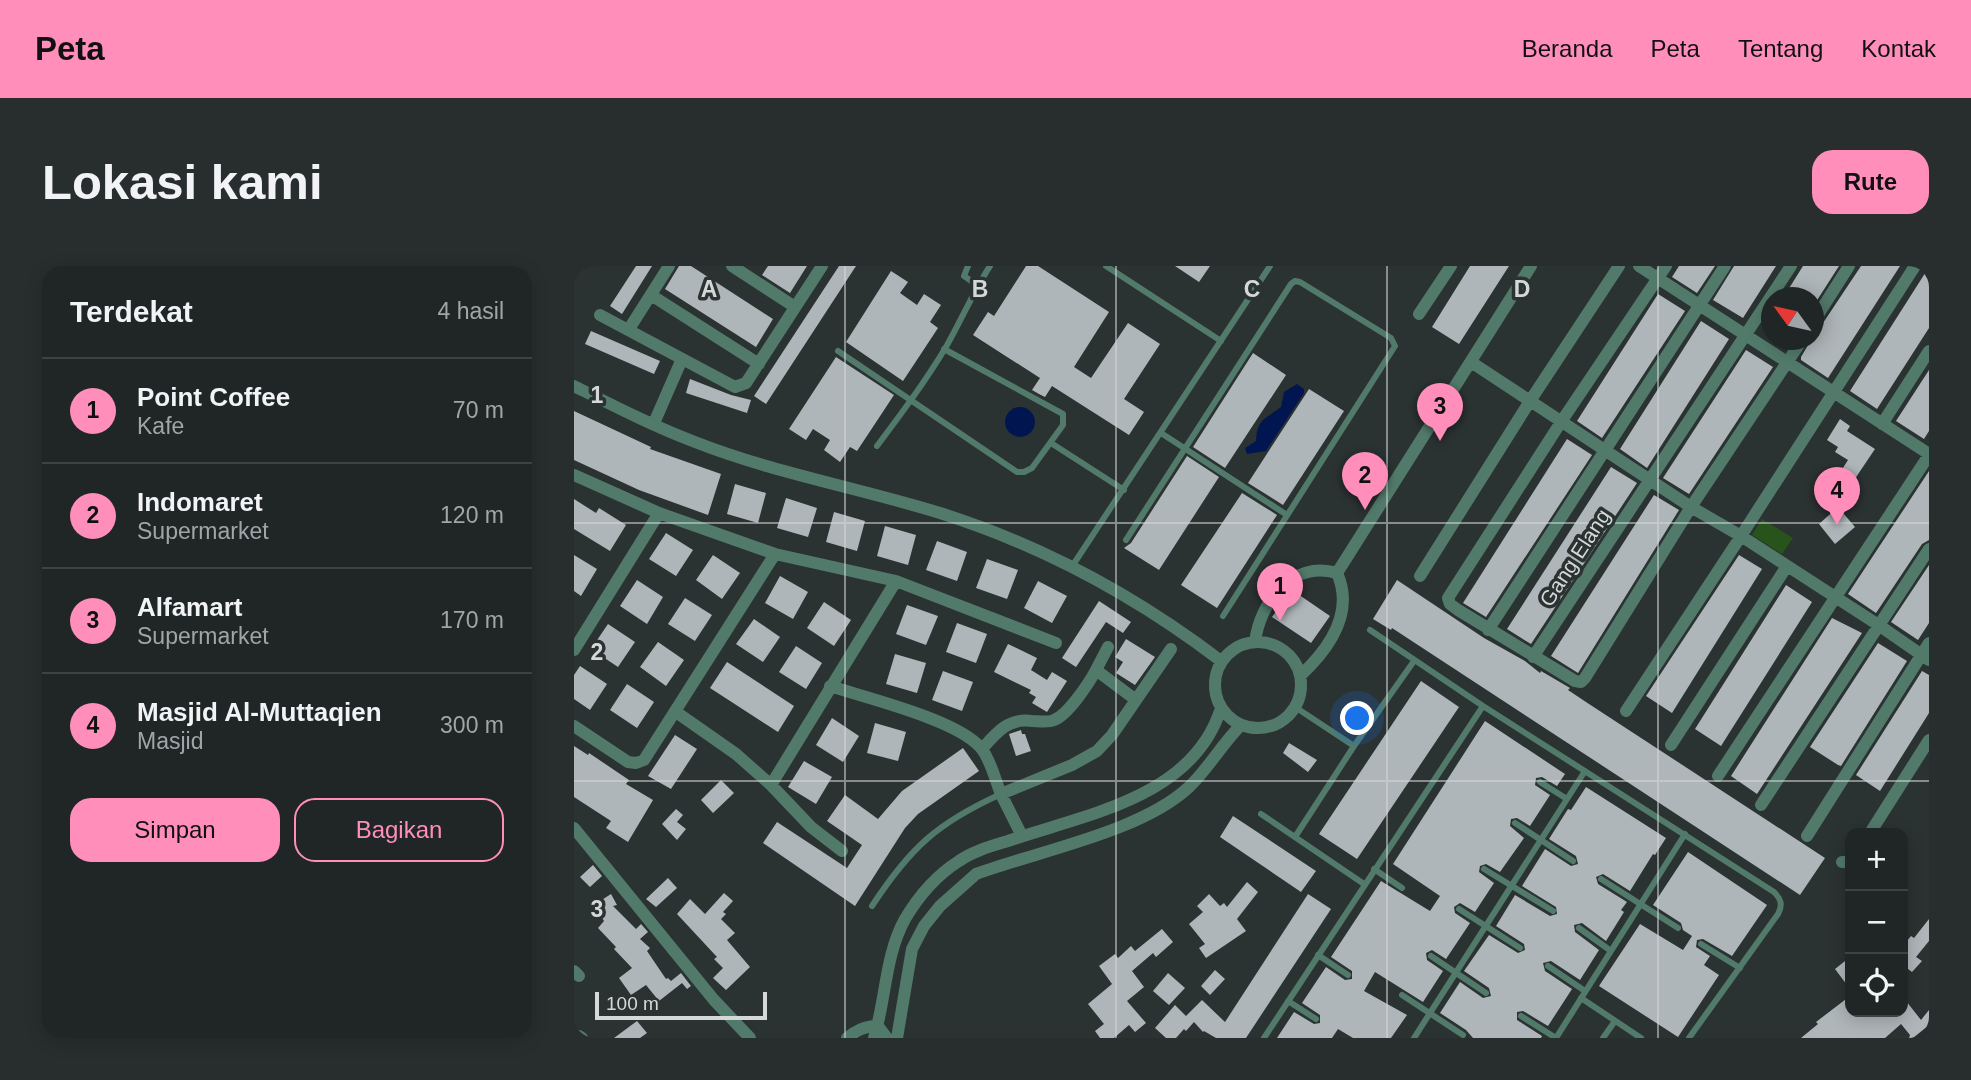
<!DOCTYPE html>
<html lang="id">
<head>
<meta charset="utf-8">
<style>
  :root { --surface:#202626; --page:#282e2e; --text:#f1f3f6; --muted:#a2a5a7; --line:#3d4343; --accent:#ff8eba }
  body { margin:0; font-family:Helvetica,sans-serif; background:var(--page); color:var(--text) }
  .controls { position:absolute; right:21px; bottom:21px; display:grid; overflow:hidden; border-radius:14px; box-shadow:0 4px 18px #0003 }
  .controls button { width:63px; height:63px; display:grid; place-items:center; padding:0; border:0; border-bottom:2px solid var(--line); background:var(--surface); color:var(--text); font:35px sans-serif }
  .compass { position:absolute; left:1187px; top:21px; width:63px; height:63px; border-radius:50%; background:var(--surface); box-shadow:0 4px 18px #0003; rotate:303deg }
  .scale { position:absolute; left:21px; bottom:18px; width:172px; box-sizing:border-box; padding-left:7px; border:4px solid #d4d8d8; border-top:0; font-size:19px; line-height:24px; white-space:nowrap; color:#d4d8d8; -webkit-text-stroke:5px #2b3232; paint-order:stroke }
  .you { position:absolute; left:784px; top:453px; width:24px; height:24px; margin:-18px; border:5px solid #fff; border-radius:50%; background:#1a73e8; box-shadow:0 0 0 10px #1a73e833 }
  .badge { display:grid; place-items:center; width:46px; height:46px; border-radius:50%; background:var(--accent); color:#111; font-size:23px; font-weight:700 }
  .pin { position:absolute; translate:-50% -58px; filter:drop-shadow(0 2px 4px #0008) }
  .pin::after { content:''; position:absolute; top:37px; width:24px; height:21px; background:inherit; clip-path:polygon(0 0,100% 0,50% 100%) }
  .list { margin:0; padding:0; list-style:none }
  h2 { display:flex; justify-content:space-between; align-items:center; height:91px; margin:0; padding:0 28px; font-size:30px }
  h2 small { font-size:23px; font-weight:400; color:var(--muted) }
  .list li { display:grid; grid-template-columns:46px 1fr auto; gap:21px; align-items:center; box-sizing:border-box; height:105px; padding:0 28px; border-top:2px solid var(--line) }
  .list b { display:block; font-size:26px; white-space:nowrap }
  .list p { margin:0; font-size:23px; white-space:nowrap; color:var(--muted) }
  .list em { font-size:23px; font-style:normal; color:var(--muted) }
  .actions { display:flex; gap:14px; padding:21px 28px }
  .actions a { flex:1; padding:16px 0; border:2px solid var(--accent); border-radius:21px; text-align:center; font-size:24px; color:var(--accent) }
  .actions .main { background:var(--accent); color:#111 }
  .icon { flex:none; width:38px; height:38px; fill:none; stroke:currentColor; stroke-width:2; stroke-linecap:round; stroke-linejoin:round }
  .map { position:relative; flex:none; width:1355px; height:772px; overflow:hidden; border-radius:21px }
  header { display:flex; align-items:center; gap:42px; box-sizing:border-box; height:98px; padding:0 35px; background:var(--accent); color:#111 }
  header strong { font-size:33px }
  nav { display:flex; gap:38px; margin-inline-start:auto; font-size:24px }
  .intro { display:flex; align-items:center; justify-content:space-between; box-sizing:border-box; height:168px; padding:0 42px }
  h1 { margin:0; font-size:49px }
  .button { padding:18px 32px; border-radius:21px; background:var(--accent); color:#111; font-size:24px; font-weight:700 }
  main { display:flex; gap:42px; padding:0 42px }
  aside { flex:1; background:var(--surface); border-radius:21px; box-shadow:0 4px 18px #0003 }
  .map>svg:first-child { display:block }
  .green { fill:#28541b }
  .water { fill:#011650 }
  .building { fill:#afb6ba }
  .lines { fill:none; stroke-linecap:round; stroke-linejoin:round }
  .service { stroke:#527a6b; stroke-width:6 }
  .minor { stroke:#527a6b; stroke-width:12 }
  .grid { fill:none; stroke:#d4d8d8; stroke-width:2; stroke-opacity:0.55 }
  .labels { text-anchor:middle; stroke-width:7; stroke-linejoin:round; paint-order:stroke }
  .street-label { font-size:21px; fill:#d4d8d8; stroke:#2b3232 }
  .grid-label { font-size:23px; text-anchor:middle; font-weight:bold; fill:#d4d8d8; stroke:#2b3232; stroke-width:7; stroke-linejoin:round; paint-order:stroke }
</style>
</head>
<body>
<header>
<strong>Peta</strong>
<nav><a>Beranda</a><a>Peta</a><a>Tentang</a><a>Kontak</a></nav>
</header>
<div class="intro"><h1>Lokasi kami</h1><a class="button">Rute</a></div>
<main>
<aside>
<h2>Terdekat<small>4 hasil</small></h2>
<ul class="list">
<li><span class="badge">1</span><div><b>Point Coffee</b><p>Kafe</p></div><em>70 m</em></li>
<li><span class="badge">2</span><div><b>Indomaret</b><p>Supermarket</p></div><em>120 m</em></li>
<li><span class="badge">3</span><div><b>Alfamart</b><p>Supermarket</p></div><em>170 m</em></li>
<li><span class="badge">4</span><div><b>Masjid Al-Muttaqien</b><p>Masjid</p></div><em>300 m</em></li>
</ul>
<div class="actions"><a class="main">Simpan</a><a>Bagikan</a></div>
</aside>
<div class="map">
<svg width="1355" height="772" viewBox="0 0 1355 772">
  <rect width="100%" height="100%" fill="#2b3232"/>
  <!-- green -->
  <path class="green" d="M1188,253L1219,272L1208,288L1178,269Z"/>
  <!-- water -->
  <path class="water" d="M723,118L730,123V127L692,185L673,188L671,182L682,175C683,152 692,153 707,141L710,126Z
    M431 156a15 15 0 1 1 30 0a15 15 0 1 1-30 0Z"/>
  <!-- building -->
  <path class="building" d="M62,0H78L48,48L36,40Z
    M105,0H117L199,53L182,81L91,23Z
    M194,0H233L216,27L188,9Z
    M265,0H282L192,138L180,130Z
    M452,0H464L535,46L500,101L517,112L554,57L586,78L550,133L570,146L555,169L478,120L471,131L465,128L458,124L466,112L399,69L414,46L420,50Z
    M601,0H636L625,16Z
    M896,0H935L885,78L858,61Z
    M1105,0H1141L1123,27L1098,11Z
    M1160,0H1202L1169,52L1139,34Z
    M1229,0H1265L1240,39V32H1209Z
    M1287,0H1326L1254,112L1227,94V91L1237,74H1240V64L1247,60Z
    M1355,1V62L1303,143L1276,125Z
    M317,5L334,16L326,27L343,39L350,28L367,39L356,56L364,62L329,115L272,76Z
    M1084,28L1111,45L1028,172L1003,155Z
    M1127,55L1155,73L1073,202L1046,183Z
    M17,65L86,95L80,108L11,78Z
    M1172,84L1199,101L1115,228L1089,212Z
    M679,87L712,109L651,202L619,181Z
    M262,91L320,129L283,185L276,181L266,196L250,184L256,174L239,163L232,174L215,163Z
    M1355,104V165L1350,173L1322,155Z
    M116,113L157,129L177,134L173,147L112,127Z
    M735,123L770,145L709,239L674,217Z
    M0,145L77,181L76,183L147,208L134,249L65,224L0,194Z
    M1266,153L1276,160L1273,165L1301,183L1266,235L1253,227L1274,194L1261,186L1264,181L1253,174Z
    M993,173L1018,189L912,351L889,337Z
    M613,190L645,211L585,304L550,282L557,277Z
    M1037,201L1063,217L957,378L933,363Z
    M1355,205V274L1348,278L1302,347L1274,328Z
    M161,218L192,227L184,257L153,248Z
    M668,227L703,249L643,342L607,319Z
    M1080,229L1105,244L1004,407L977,390Z
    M212,232L243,242L234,271L203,262Z
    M0,233L22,247L25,242L52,259L36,285L0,263Z
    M1264,241L1281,261L1261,278L1245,258Z
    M260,246L291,255L283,285L252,276Z
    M311,260L342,269L334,299L303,290Z
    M92,267L119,284L102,310L75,293Z
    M363,275L393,286L383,315L352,304Z
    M0,289L23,303L7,330L0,325Z
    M139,289L166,307L148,333L122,314Z
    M1165,289L1188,303L1098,447L1072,430Z
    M413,293L444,304L433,333L402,322Z
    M1355,299V357L1344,374L1317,356Z
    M206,310L234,326L219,353L191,337Z
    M63,314L89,331L73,358L46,340Z
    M823,314L910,372L951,395L966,407L967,405L996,422L994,424L1015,438L1251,592L1226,629L818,362L817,364L799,353Z
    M464,315L493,330L478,357L450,342Z
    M1212,319L1238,336L1147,480L1121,463Z
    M718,324L756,350L737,377L698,351Z
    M111,332L138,349L121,375L94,358Z
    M525,335L557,356L549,367L532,356L502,401L488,392Z
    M250,336L277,354L260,380L233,362Z
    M333,339L364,350L352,379L322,368Z
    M1258,352L1288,367L1183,528L1157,510Z
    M180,353L206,371L189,396L162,378Z
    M383,357L413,368L402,397L372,386Z
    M34,358L61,376L44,401L17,383Z
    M552,373L581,391L561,419L542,407L549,396L541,391Z
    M84,376L110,394L92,420L66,401Z
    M1304,377L1333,395L1267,500L1264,499L1236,481Z
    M434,378L463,392L457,404L473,414L478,406L493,415L473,446L458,437L462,431L455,427L457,424L420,406Z
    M222,380L248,397L232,423L205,406Z
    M321,388L352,397L343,427L312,418Z
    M153,396L220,440L204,466L136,422Z
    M6,400L33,418L16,444L0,433V409Z
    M369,405L399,416L388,445L358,434Z
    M1348,405L1355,409V447L1306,525L1282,509Z
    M847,415L885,441L783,593L745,568Z
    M53,418L80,436L63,462L36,444Z
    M258,452L285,470L269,496L242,479Z
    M911,455L991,508L983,520L968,511L962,512L961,519L976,529L956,560L943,552L937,553L936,560L950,572L926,606L912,598L906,600L905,606L920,617L901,646L886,637L880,641L881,647L896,657L872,693L858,684L852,687L853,694L869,705L849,736L801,706L790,725L833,749L817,772H779L764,763L758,772H703L720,746L740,758L746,757V749L728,737L752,701L771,714L778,713V705L757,691L807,615L856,645L866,630L819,598Z
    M301,457L332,466L324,495L293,487Z
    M447,464L448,468H451L457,485L442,490L435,468Z
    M101,469L123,483L97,523L74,510Z
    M715,477L743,494L734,506L709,487Z
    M0,480L14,489L15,487L55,514L52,518L79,534L54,576L32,562L37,555L0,531Z
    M389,482L405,505L344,548L331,562L281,640L189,577L203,556L273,602L288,579L253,555L271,529L304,553L328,525Z
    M230,495L258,511L242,538L214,521Z
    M147,514L160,527L139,547L127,534Z
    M1012,521L1092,572L1081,589L1079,588L1056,625L1029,608L1022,611L1024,618L1053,636L1047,644L1050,646L1032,675L1008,657L1000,659L1001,666L1025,684L1006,714L977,695L969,697L971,705L998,723L974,760L949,745L943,746V754L968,770L967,772H899L892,764L866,747L886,716L909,732L917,730L915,722L890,705L915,669L944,687L951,684L950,678L922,660L941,629L976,650L983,648L982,641L948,620L971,583L997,600L1004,598L1002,590L975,573L994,543L997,544Z
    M102,543L109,549L103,556L112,563L103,574L88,558Z
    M659,550L742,605L727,626L646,571Z
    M1114,586L1193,639L1158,690L1129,673L1123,674L1122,681L1136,690L1130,699L1145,709L1104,771L1025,720L1066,658L1109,684L1118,670L1109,664L1107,657L1079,639Z
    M19,599L28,610L16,621L6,611Z
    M94,612L103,622L82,641L72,633Z
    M673,616L684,626L663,653L672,665L632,692L625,682L631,678L615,658L629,646L623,640L635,628L646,640L650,637L653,641Z
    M150,627L159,635L149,646L152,648L147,653L161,667L153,674L176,701L152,724L139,712L149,702L140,693L143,691L103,648L116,633L131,648Z
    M37,628L43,639L39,640L62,663L67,658L74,666L66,673L76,682L73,685L92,713L94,712L97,715L107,707L117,720L113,723L108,717L85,735L72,719L57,729L45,712L58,702L40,683L42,681L24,662L30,655L20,639Z
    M734,628L757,643L672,772H642L630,765L629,766L620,756L612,765L610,763L602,772H592L581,762L601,739L612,750L628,734L651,756Z
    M1355,653V675L1342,691L1348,695L1338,706L1329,699V680L1337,670L1340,672Z
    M588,663L599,676L582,691L579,687L558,705L570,721L553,735L572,757L561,766L555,759L540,772H526L521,765L530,758L514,738L538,718L525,700L541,688L544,692L557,680L561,685Z
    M1276,691V723L1261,703Z
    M641,704L651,713L636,729L627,720Z
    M594,707L611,722L595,739L579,725Z
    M1276,730V746H1329V731L1347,754L1355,744V759L1339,772H1335L1336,769L1327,758L1311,772H1227L1244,758L1242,756Z
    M63,755L73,767L66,772H40Z"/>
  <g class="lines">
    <!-- service -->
    <path class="service" d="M394,0L390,10L403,19
      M532,0L647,75
      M264,85L443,206H450L458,202L489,159V148L370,83
      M587,167L713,249
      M477,177L550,224
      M303,180C327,148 351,116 372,81C387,55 399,26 416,0
      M552,274L717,18L721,15L726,16L817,72L821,80L649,350
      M497,302L696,0
      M796,364L909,440L1200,626C1207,633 1209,639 1204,648L1115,772
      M721,441L780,480
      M966,516L993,533
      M687,548L790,618
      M941,557L999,595
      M721,571L780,480L840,395
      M800,603L828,622
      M910,603L979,645
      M1027,613L1104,662
      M298,640C336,582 363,557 427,528
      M885,643L946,682
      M1005,662L1037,685
      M1127,678L1166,702
      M744,689L774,709
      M857,690L912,727
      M974,700L1011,725
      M828,729L889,769
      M1007,732L1067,772
      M714,735L742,753
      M947,750L982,772L1111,568
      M690,772L909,440
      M840,772L1011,505
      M1029,772L1041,755"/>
    <!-- minor -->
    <path class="minor" d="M158,0L221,41
      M1065,0L1355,188
      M1092,0L987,156L874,332L876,338L884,344L1001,415L1007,416L1011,412L1117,241L1228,74
      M77,29L185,98
      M845,48L877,0
      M26,49L161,121L172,117L248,0
      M1240,55L1275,0
      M55,63L95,0
      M897,96L1117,241L1167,270L1306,360L1355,394
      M0,120C40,140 79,160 121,176C200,207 285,222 366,247C467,279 563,331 647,395
      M80,157L108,93
      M1308,158L1355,85
      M0,209L85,247L201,288L322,315L482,377
      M763,307L957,0
      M846,310L956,135L1045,0
      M914,364L1151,0
      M641 419a43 43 0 1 1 86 0a43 43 0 1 1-86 0Z
      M681,376C686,336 718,294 763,307
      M0,384L85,247
      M959,391L1217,0
      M522,404L534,381
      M726,410C754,384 781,347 763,307
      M256,420C293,432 384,454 407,482C417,494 421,514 427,528L498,499L523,485L538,469L597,383
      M1052,445L1167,270L1341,0
      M102,446L162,488L197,519L237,561L268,585
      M0,460L54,496L62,497L70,494L201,288
      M1097,479L1213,300
      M408,483C423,466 434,452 458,455C464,455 474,457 480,454C494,449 515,417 522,404L562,434
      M1144,510L1355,189
      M197,519L322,315
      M427,528L448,570
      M1187,539L1355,283
      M0,562L140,734L176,772
      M1296,567L1355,474
      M1233,570L1355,377
      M1268,596H1276
      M0,705L5,710
      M1,772L5,770L8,772
      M273,772C281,765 293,759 304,760L313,772
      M300,772C312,733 311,689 331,653C344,631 363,609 385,595C399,585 418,580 434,575C512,548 619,532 647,442
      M323,772L338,683L350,660L366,640L402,608C464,585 567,566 615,521C634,503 648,478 667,459"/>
  </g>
  <!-- grid -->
  <path class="grid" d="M271,0V772M542,0V772M813,0V772M1084,0V772M0,257H1355M0,515H1355"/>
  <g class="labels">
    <!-- street labels -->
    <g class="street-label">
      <text transform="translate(1001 292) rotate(-57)" y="7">Gang Elang</text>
    </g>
  </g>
  <g class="grid-label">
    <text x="135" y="31">A</text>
    <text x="406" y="31">B</text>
    <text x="678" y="31">C</text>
    <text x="948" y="31">D</text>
    <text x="23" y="137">1</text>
    <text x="23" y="394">2</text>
    <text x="23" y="651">3</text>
  </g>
</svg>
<div class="controls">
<button>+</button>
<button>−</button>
<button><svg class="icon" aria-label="locate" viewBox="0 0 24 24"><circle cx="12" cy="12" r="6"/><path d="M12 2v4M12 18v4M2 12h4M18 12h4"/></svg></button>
</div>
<svg class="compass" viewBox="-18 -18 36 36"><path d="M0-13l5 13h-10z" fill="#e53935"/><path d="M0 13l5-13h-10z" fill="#a2a5a7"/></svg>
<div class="scale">100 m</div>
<div class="you"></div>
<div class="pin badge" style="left:706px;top:355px">1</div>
<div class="pin badge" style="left:791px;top:244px">2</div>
<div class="pin badge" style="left:866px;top:175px">3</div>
<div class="pin badge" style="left:1263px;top:259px">4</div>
</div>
</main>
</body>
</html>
